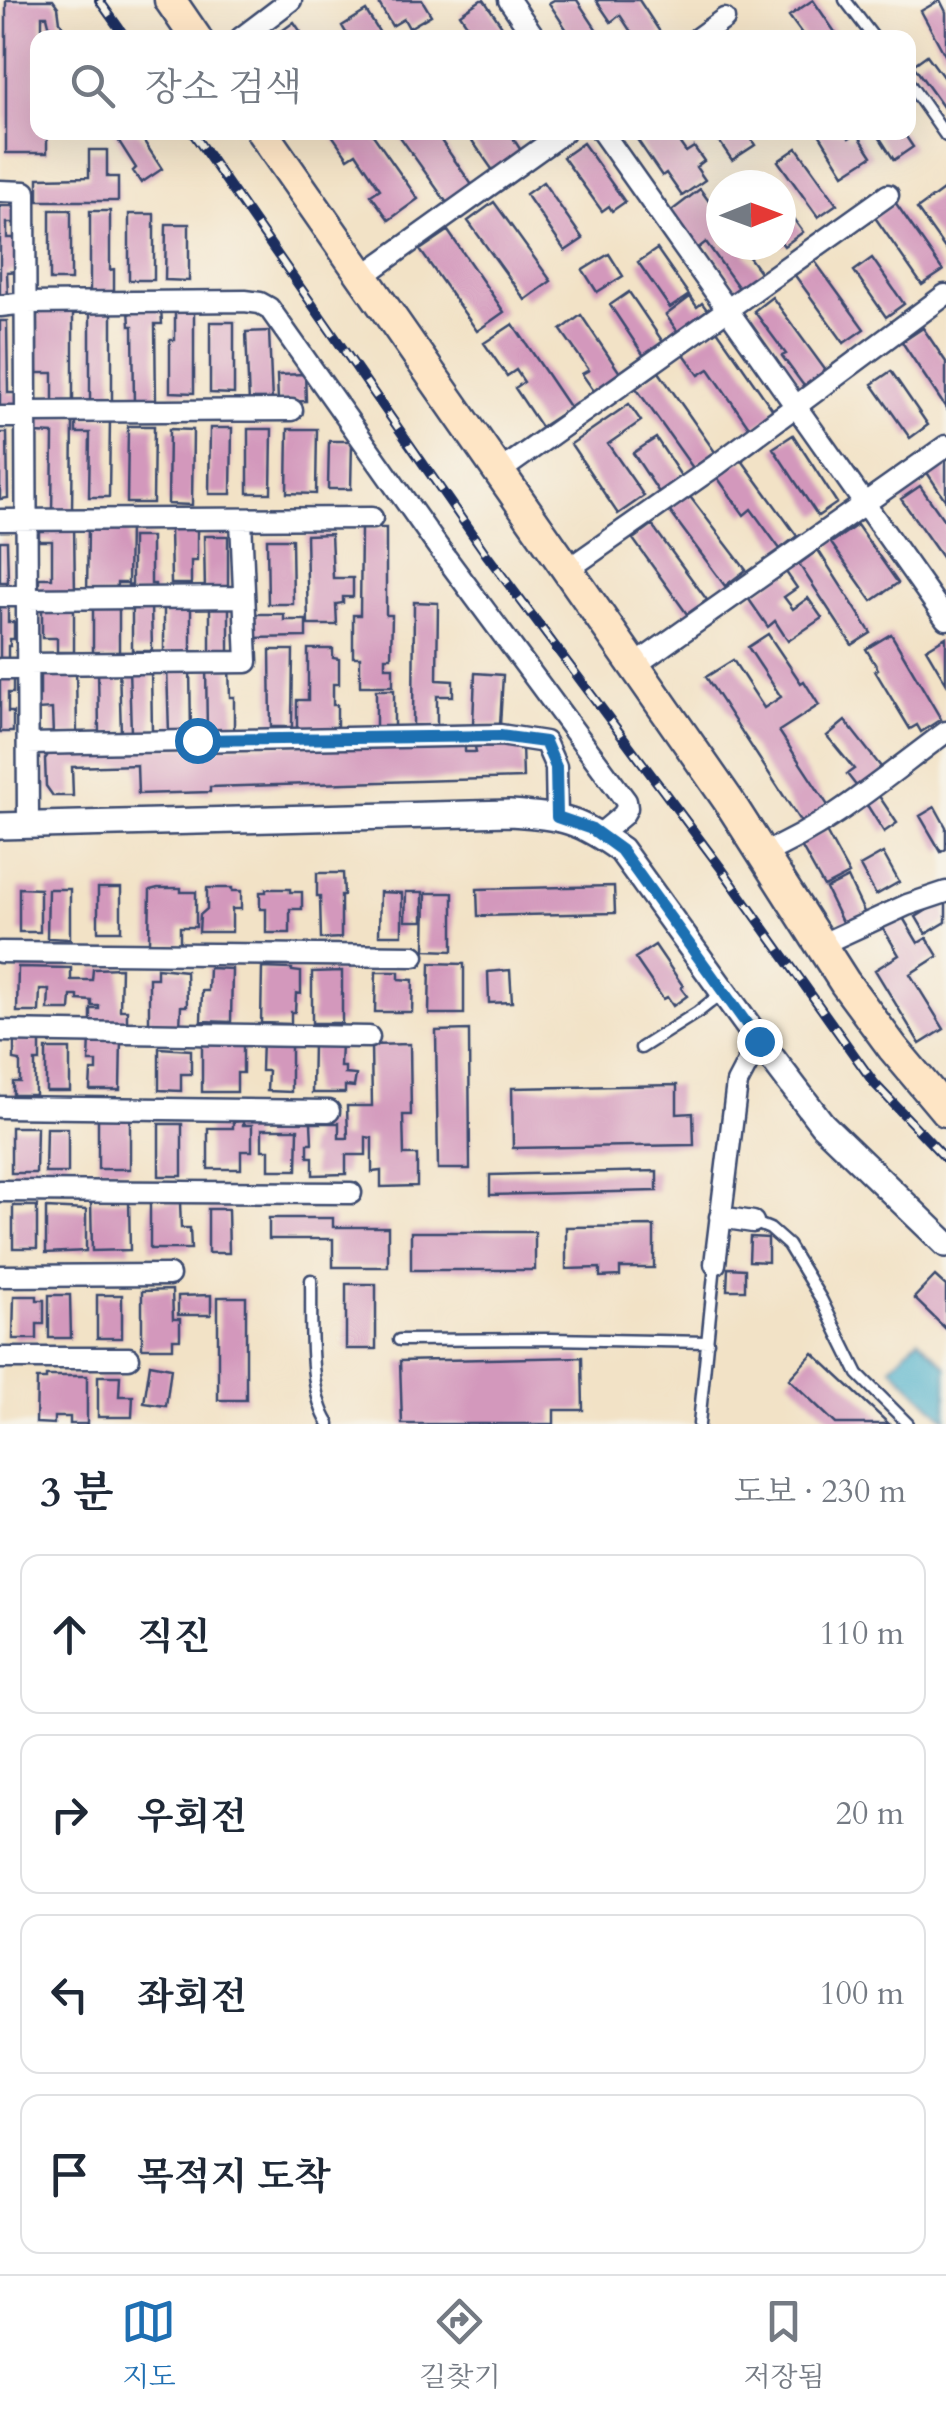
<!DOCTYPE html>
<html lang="ko">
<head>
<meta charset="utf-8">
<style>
  :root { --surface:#fff; --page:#f6f6f7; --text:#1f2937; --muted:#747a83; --line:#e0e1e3; --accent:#1f6fb2 }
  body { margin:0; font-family:Cardo,"Noto Serif KR",serif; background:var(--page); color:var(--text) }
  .compass { position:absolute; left:706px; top:170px; width:90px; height:90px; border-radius:50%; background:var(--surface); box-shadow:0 10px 40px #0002; rotate:89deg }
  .stop { position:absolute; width:30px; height:30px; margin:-22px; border:8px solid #1f6fb2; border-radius:50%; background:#fff }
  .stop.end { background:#1f6fb2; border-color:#fff; box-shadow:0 2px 10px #0008 }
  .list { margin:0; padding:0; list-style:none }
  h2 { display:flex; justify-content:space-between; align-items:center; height:130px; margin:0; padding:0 40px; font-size:42px }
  h2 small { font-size:32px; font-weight:400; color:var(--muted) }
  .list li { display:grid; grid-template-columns:65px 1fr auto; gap:30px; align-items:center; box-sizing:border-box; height:160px; margin:0 20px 20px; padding:0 20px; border:2px solid var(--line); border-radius:20px }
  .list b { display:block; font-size:38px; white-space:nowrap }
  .list em { font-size:32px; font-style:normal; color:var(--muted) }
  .icon { flex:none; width:55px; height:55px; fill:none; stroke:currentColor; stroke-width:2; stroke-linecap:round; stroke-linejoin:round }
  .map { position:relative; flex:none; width:946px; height:1424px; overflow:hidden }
  .search { position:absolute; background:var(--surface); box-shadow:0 10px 40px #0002; left:30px; right:30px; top:30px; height:110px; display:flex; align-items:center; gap:25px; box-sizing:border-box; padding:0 35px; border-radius:20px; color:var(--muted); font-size:38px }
  .sheet { height:850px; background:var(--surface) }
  nav { display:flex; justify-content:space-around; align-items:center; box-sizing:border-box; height:140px; border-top:2px solid var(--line); background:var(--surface); font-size:28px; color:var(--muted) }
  nav a { display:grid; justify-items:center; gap:5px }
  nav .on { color:var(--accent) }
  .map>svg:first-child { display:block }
  .water { fill:#4db0cc; stroke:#347095; stroke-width:2.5 }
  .building { fill:#d398bc }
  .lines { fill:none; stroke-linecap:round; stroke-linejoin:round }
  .service-casing { stroke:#3b4a6e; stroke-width:15 }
  .minor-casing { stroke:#3b4a6e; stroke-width:25 }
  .tertiary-casing { stroke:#3b4a6e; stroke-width:30 }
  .secondary-casing { stroke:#3b4a6e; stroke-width:35 }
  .service { stroke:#fff; stroke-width:10 }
  .minor { stroke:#fff; stroke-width:20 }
  .tertiary { stroke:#fff; stroke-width:25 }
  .secondary { stroke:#fee5c5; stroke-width:30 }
  .rail-casing { stroke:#1b2f5e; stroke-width:10 }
  .rail { stroke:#f7f3e8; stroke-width:6; stroke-dasharray:19; stroke-linecap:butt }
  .route { stroke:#1f6fb2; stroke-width:12 }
</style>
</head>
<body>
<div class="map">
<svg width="946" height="1424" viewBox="0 0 946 1424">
  <rect width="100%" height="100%" fill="#f7f3e8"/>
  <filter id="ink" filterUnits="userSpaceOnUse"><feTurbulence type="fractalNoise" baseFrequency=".01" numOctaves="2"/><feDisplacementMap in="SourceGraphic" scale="20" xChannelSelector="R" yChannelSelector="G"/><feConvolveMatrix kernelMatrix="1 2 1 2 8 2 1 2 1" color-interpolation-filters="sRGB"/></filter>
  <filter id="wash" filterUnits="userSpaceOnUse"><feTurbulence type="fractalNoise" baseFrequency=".0048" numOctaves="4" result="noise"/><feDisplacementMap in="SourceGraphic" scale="40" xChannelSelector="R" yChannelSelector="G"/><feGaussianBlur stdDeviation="2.25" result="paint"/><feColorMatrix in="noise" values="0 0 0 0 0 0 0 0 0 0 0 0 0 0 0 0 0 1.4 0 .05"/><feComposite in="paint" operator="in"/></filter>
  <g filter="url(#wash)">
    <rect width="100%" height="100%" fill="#f2e2c6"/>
    <!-- water -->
    <path class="water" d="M918,1339L946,1366V1420L891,1367Z"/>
    <g id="blocks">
      <!-- building -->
      <path class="building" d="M6,0H53L58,7L60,22L71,38H56L50,28L47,16H42V38H38L36,123L38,132H47V153H6Z
        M377,0H422L431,15L409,28L404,19L392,26Z
        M481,0H484L510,38H476L460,14Z
        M554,0H577L602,38H572L549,3Z
        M596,0H639L662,35L658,38H635L620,15L611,22Z
        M813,0L839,38H805L789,16Z
        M940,0L946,12V57L921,11Z
        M366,11L383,38H349L342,26Z
        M294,22L305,38H272Z
        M927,55L946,81V111L913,65Z
        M113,132H138L162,169L141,183L133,171L136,168Z
        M330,132H371L418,199L389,220L371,195L380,189L356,153L348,158Z
        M400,132H435L472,185L447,203L398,134Z
        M466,132H509L522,152L494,172Z
        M632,132H672L686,152L694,147L704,161L696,167L705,180L682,196L666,173L662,176Z
        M717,132H747L755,145L732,160L719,141L722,139Z
        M818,132H846L849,138L857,133L872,156L844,174Z
        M876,132H903L913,147L894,160Z
        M583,143L625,202L612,211L609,206L602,211L563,157Z
        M797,148L837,204L818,217L778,161Z
        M89,150H107V177H118V201H38V178L89,177Z
        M543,182L583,239L565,251L526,194Z
        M946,188V250L917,209Z
        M700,189L721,218V245H740L763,276L741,291L706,242L697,249L670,212Z
        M494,202L551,281L525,300L468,221Z
        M781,202L803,232L784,246L781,242Z
        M895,202L943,271L922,285L874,216Z
        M0,206H18V223H7V238H19V271L7,272L8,297H0Z
        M50,210H71V280H50Z
        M90,211H110V270L114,269V293H90Z
        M129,214H154V280H129Z
        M166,224H189V281L165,280Z
        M448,231L504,312L477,331L420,250Z
        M657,249L689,295L670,308L638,262Z
        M609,254L623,276L597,292L583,270Z
        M872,258L904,304L886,317L854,271Z
        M814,260L864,329L844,343L794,274Z
        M629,292L665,345L646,359L610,305Z
        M690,297L697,307L702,303L710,314L680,335L666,315Z
        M772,297L829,375L807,390L782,356L786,354L754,311Z
        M37,307H73V402H53V373H37Z
        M161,308L162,324H155L156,404L134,405L133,326H130L129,309Z
        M175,308H194V393L170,392V340H175Z
        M90,309H112V405H90Z
        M581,315L622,376L596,394L582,374L589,370L561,330Z
        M0,321H7L8,393H22V409H0Z
        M210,322H234V394L210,393Z
        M513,324L570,408L541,427L515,388L524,382L516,370L507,376L484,343Z
        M923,328L946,362V408L902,342Z
        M717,330L775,413L751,430L709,369L699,375L684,354Z
        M269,331L272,403L249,404L246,332Z
        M891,371L928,425L910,438L872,384Z
        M659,372L715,452L693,468L636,388Z
        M305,374L306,401L278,402L277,375Z
        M629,404L641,421L608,444L644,496L618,514L571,444Z
        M36,417H73L72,514H52L53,434L36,433Z
        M76,418H110L109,497H89L90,433H76Z
        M128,426H154L153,503H127Z
        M210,428H232L231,494H209Z
        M169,429L193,430L192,505L168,504Z
        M248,429H272L271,493H248Z
        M288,429H317L316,494L287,493Z
        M0,433H7L8,498L0,499Z
        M793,435L837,503L818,516L773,448Z
        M656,438L683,479L660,494L633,453Z
        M329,441H352L351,489H328Z
        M946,457V501L926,471Z
        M741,459L797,536L780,549L751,509L744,515L717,477Z
        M920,486L946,523V563L901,499Z
        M688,494L746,570L725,586L668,509Z
        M39,524H74L75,596H39V578H52V541H39Z
        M652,525L707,600L687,614L633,539Z
        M857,525L898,583L872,601L831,543Z
        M88,526H129L128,583H117L116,595H87Z
        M170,526H197V561H191V584H171Z
        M361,528H386V615H392L391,657H385V667H393V686H360V657H353V615H360Z
        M331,534L333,578H353V597H343V603L336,604L337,625H308L306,535Z
        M204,536H228V593H205Z
        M132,537H151V584H155L156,595H128V584L132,585Z
        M267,539H292L293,604H268Z
        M0,541H7L8,582H0Z
        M818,550L871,633L852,645L799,564Z
        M786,572L797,588L784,597L793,609L808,598L822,618L788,641L775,621L768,627L748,598Z
        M0,598H8V622H14V639H10V646H8V663H0Z
        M119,600V659H93V601Z
        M414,602L438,603L437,680L453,681V696H437V726L413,725Z
        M42,603H74V652H57V638H42Z
        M164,604H191V654H164Z
        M132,605H151L152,651H132Z
        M210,605H229V653H210Z
        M250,614H284V620H306V637L250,638Z
        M768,634L801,683L804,681L819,705L779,731L831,810L804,827L706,677L733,660L764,708L781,697L748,647Z
        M891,634L941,719L921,732L917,725L910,729L875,671L878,669L866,649Z
        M946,637V683L926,649Z
        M308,649H333V658L339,659V684H333V705H337V730H297V700H308Z
        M270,650H293L292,727H271Z
        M119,665L121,734H99L98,666Z
        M76,666L77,735L53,736L52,709L37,710V695H40V667Z
        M151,667L152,733H131L129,668Z
        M167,667H190L191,733L169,734Z
        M206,667H229L230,697H234V731L207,732Z
        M0,672H13V693H8V712H13V732H0Z
        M475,673L503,675L500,725L473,724Z
        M376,690H394V728H376Z
        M845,721L885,772L861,792L847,774L854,769L827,736Z
        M465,740V752H476L475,747L522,745L523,778L210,787V792L138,794L137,765L72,767L73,796H53L46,786L45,759L52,749Z
        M879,796L897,823L884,832L867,805Z
        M935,807L946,827V849L941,852L920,816Z
        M825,830L849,874L824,887L800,844Z
        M883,853L899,882L876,895L860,866Z
        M317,873H343L344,895H341V938L321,939L320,896H317Z
        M848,878L865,914L843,924L826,889Z
        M614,886L615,913L478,916L477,889Z
        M19,888L40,889V932H19Z
        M98,888H121V931H98Z
        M158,888H181V892H196V927H180V944L149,943L150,890Z
        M207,888H232V891H241V909H232V932H199L200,915L207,909Z
        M48,889H70V939L47,938Z
        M266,889H290V892H302V909H290V933H266V909H260V892H266Z
        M380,892L402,893V935H379Z
        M406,892H423V921H405Z
        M426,893H453V951L425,950Z
        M943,900L946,904V922L926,934L916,917Z
        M902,916L918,943L927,938L938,956L910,974L944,1029L920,1044L875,970L899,955L883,928Z
        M655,945L683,986L681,988L687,996L673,1006L667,997L663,999L635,958Z
        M430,963L464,964V1014H429Z
        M18,967L71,968V980H92L93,969L121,968L120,1010H127V1025H91V1009H99V1006H92V1001L78,1000V996H71L70,1010H48L49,990H40L39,1012H17Z
        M157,968L186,971L187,1006H181L180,1027L149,1026V978H157Z
        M209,968L232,969L231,1022L201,1021L202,991H208Z
        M262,968L292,969V971L301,972V994L296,993L295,1012H291V1024L261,1023Z
        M510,970L512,1002L489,1003L488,972Z
        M342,971V1023H312V972Z
        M376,972H399V979L413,980L412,1012H375Z
        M469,1030L470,1169H438L436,1031Z
        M90,1037H121L120,1090H90L91,1071H97V1062H89Z
        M202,1039H243V1073H237V1092H202Z
        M262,1039H291V1092L267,1091L268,1071H261Z
        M14,1040H40V1061H35V1095H13V1082H20V1061L14,1060Z
        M313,1043H341L340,1067H345V1074L356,1075L354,1087L345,1086V1093H312Z
        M410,1044L411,1115H403L404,1155H417V1186L381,1187V1171L372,1172V1138L366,1137V1155H346V1174L313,1175V1157H308V1143H312L311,1123H339V1138H348L347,1106H372L371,1045Z
        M159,1048L191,1050V1074H181V1091L159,1090Z
        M46,1049H70V1091H46Z
        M677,1085V1114L693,1113L694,1145L513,1148L512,1088Z
        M98,1116H130V1169H98Z
        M243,1121V1125H252V1151H241V1169H208V1128H233V1122Z
        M159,1124H182V1176H159Z
        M11,1127H37L36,1173H11Z
        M46,1128H68V1173H45Z
        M262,1129H298L297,1170H269V1150H262Z
        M657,1171V1191L490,1195V1175Z
        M129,1200L130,1250L92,1251L91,1201Z
        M150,1202H180L181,1228H190L191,1249H150Z
        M13,1206H37V1248H13Z
        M46,1208L86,1210V1251L46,1253Z
        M208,1209H228L229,1253H208Z
        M269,1218H333V1227H388V1267H333V1239H269Z
        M654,1226V1268H620V1276L600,1277V1268L566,1269V1227Z
        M411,1232H535V1270H411Z
        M750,1237L768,1238V1262L749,1261Z
        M728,1268L745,1269V1290H727Z
        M935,1276L946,1286V1329L914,1298Z
        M346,1284H376V1349H346Z
        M172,1290L173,1319H180V1339H173V1348H142V1291Z
        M49,1295H70L71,1338H49Z
        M97,1295H122V1338H97Z
        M211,1295V1315H178V1296Z
        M14,1296H37V1300H44V1324H37V1339H13Z
        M218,1297H246V1400H218Z
        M813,1353L889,1424H836L789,1379Z
        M582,1357L583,1410H554V1424H402L400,1361Z
        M150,1364L171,1368L166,1406L144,1403Z
        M46,1376H87V1424H70V1417H54V1424L36,1423L37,1379H46Z
        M98,1376H120L119,1396H133L132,1417H98Z"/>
    </g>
  </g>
  <g filter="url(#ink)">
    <use href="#blocks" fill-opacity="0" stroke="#3b4a6e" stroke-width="2.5"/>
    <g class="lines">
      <!-- service casing -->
      <g class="service-casing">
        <path id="service" d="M845,0L874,38
          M908,82L946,136
          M641,1048L698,1012L722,993
          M753,1222L770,1229L788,1245L821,1299L858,1374L908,1424
          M311,1280C312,1319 307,1392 329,1424
          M399,1340L551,1339L708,1342
          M699,1424L715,1264"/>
      </g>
      <!-- minor casing -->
      <g class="minor-casing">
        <path id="minor" d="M509,0L535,38
          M241,38L291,0
          M698,38L724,19
          M602,132L946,619
          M0,191L25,192L28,824
          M363,276L564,132
          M0,306L26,303L245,301L260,303L269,308L438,547L626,801L627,808L623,815L599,835
          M27,412L292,410
          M0,417H27
          M499,472L888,195
          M0,520L372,518
          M567,570L718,464L945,295
          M0,596H18L27,599L244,597
          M27,664L247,662L241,519
          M634,666L946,446
          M0,669H27
          M28,744L500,735L545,742L556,767L557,817
          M762,854C831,825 886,776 946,732
          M820,945L907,905L946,892
          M0,952L414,956
          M0,1031L369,1037
          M0,1107L329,1111
          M0,1191L351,1193
          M720,1217L753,1222
          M715,1264L737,1083L759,1041
          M0,1276L169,1275
          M0,1358H129"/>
      </g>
      <!-- tertiary casing -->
      <g class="tertiary-casing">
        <path id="tertiary" d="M0,826L510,813C563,817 578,819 621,850L759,1041L822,1124L946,1244"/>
      </g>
      <!-- secondary casing -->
      <g class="secondary-casing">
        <path id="secondary" d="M170,0L196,38
          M262,132L728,800L845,983L893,1048L946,1111"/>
      </g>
      <!-- service -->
      <use href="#service" class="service"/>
      <!-- minor -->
      <use href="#minor" class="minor"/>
      <!-- tertiary -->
      <use href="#tertiary" class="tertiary"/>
      <!-- secondary -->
      <use href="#secondary" class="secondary"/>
      <!-- rail casing -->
      <g class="rail-casing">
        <path id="rail" d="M99,0L126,38
          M192,132L486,554L721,868L874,1083L946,1159"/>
      </g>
      <!-- rail -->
      <use href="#rail" class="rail"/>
    </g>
  </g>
  <g class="lines" filter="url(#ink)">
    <!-- route -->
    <path class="route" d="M197,740L500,736L545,742L556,767L557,817L592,829L621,850L759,1041"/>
  </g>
</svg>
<svg class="compass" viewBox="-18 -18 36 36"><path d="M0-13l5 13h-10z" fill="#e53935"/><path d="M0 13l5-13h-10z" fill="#747a83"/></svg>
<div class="stop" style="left:197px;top:740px"></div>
<div class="stop end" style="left:759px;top:1041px"></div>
<div class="search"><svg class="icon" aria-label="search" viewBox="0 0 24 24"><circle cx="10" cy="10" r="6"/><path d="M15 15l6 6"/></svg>장소 검색</div>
</div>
<section class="sheet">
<h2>3 분<small>도보 · 230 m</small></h2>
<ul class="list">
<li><svg class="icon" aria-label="ahead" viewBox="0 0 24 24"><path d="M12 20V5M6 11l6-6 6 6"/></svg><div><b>직진</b></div><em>110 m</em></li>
<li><svg class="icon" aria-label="right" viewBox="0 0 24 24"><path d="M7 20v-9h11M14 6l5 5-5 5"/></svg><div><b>우회전</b></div><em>20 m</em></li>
<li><svg class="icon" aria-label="left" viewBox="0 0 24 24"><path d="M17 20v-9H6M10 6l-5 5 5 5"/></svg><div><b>좌회전</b></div><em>100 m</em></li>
<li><svg class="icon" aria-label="arrive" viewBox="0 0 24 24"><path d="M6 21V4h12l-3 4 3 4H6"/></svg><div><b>목적지 도착</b></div></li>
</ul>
</section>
<nav>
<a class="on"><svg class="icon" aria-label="map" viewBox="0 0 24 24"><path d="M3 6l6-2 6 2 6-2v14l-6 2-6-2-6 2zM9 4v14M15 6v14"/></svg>지도</a>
<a><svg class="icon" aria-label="directions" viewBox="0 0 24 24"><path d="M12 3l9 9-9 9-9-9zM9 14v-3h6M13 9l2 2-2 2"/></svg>길찾기</a>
<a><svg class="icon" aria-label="saved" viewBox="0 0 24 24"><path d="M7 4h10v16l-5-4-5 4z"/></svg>저장됨</a>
</nav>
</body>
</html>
